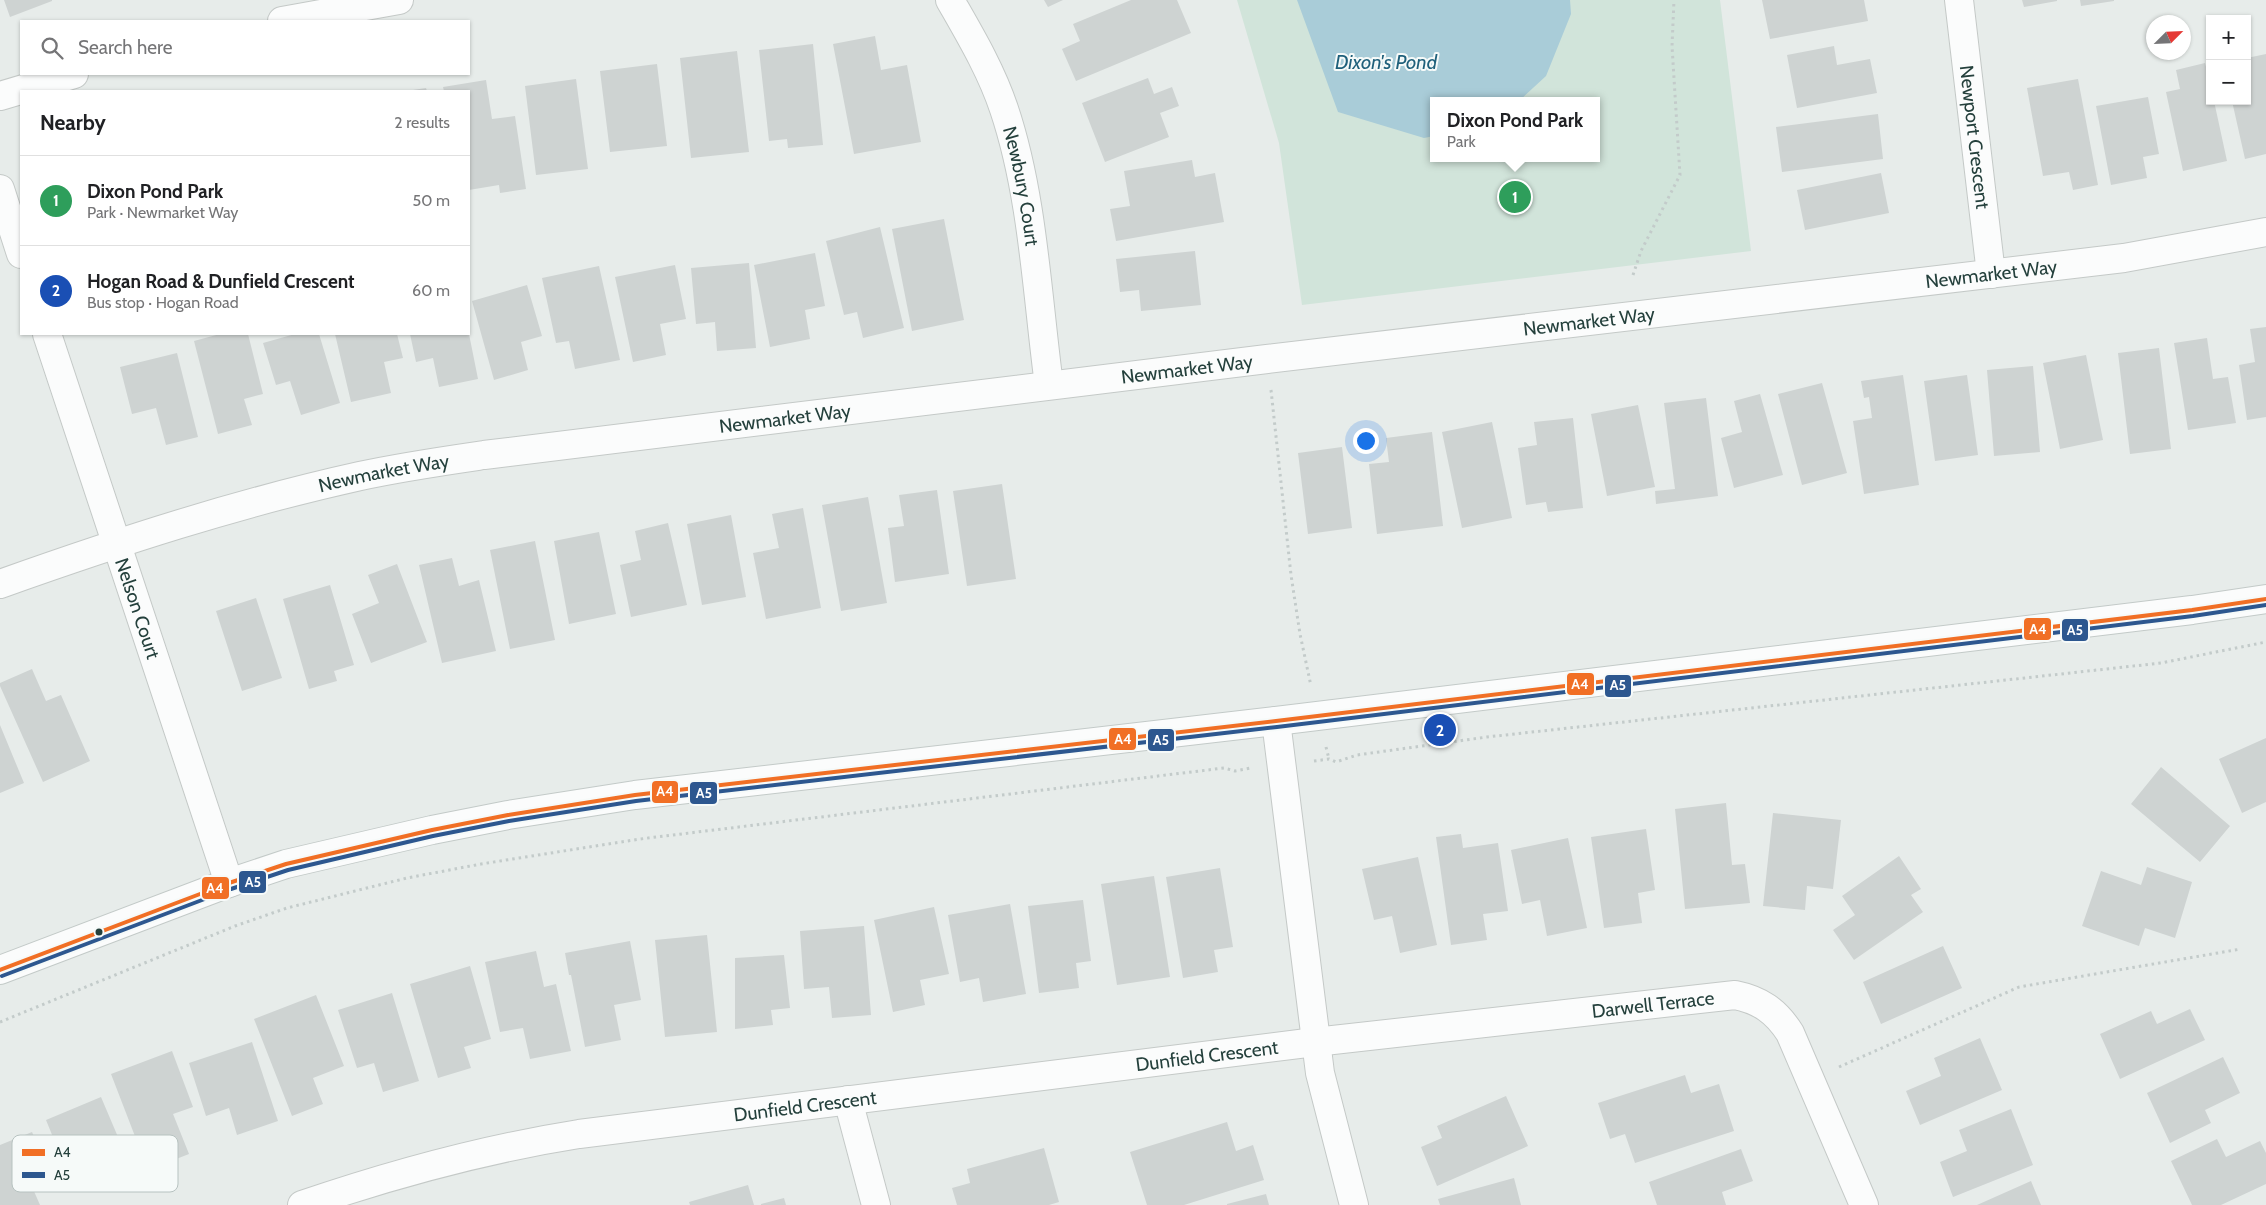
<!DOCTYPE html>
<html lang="en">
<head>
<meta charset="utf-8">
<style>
  :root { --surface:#fff; --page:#f6f6f6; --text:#202124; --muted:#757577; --line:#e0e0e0; --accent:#687c79 }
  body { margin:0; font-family:Cabin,sans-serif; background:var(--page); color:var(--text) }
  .controls { position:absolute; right:15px; top:15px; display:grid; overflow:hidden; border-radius:0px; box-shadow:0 1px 4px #0004 }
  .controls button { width:45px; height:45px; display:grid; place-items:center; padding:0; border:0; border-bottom:1px solid var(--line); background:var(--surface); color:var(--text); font:25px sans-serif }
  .compass { position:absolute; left:2146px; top:15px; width:45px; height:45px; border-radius:50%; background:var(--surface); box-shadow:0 1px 4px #0004; rotate:66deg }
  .you { position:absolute; left:1365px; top:440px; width:18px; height:18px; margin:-12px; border:4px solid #fff; border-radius:50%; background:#1a73e8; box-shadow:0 0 0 8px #1a73e833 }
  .badge { display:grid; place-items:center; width:32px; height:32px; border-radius:50%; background:var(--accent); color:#fff; font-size:16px; font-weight:700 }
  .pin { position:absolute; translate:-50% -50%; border:2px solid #fff; box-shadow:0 1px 5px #0006 }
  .popup { position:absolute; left:1430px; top:97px; width:170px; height:65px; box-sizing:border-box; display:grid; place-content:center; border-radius:0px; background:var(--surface); filter:drop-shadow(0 1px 4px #0005); font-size:16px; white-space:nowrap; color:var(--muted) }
  .popup b { font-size:19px; color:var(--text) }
  .popup::after { content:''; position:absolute; left:50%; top:100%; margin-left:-10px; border:10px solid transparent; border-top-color:var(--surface) }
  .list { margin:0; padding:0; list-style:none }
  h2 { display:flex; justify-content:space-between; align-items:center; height:65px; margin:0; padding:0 20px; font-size:21px }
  h2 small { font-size:16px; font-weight:400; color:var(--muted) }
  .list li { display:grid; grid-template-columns:32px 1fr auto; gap:15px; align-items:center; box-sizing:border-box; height:90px; padding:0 20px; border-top:1px solid var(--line) }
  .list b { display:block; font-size:19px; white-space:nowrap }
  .list p { margin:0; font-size:16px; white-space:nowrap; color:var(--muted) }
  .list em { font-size:16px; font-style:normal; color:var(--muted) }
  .icon { flex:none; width:28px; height:28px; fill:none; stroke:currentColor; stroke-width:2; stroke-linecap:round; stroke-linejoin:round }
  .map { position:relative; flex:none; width:2266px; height:1205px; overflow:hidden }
  .search { position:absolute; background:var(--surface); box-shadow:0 1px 4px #0004; left:20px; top:20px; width:450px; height:55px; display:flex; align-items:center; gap:12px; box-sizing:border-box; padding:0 18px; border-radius:0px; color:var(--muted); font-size:19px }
  .panel { position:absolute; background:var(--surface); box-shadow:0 1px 4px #0004; left:20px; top:90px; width:450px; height:245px; border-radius:0px }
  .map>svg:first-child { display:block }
  .green { fill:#d1e4da; fill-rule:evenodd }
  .water { fill:#a9ccd8 }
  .building { fill:#ced3d2 }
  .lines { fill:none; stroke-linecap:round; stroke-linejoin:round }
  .street-casing { stroke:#c4c9c7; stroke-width:30 }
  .secondary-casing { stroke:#c3cac8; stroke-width:30 }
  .path { stroke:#c3cbca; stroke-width:3; stroke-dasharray:2.5 4; stroke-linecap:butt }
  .street { stroke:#fbfcfc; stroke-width:28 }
  .secondary { stroke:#fbfcfc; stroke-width:28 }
  .bus-1-casing { stroke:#f6faf9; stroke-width:8 }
  .bus-2-casing { stroke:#f6faf9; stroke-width:8 }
  .bus-1 { stroke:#f16f25; stroke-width:4 }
  .bus-2 { stroke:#2d578f; stroke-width:4 }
  .bus-dot { fill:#24403c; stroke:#f6faf9; stroke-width:2 }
  .labels { text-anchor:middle; stroke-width:4; stroke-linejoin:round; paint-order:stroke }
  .street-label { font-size:19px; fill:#24403c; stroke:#f6faf9 }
  .water-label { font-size:20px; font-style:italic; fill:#1f607b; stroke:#f6faf9 }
  .key { fill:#f6faf9; stroke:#b7c2c0; stroke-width:1 }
  .key-label { font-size:14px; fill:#24403c }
  .line-badge { stroke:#f6faf9; stroke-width:2 }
  .badge-label { font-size:14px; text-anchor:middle; font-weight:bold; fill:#fff }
</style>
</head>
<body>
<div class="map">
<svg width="2266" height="1205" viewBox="0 0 2266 1205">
  <rect width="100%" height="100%" fill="#e7ecea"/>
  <!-- green -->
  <path class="green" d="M1237,0H1720L1751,251L1302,305L1279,143ZM1434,101H1596V158H1434Z"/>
  <!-- water -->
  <path class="water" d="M1297,0H1570L1571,14L1546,76L1519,101H1434V136L1424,138L1338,112Z"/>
  <!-- building -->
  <path class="building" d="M4,0H52V1L10,17Z
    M1044,0H1063L1048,7Z
    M1131,0H1177L1191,33L1076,81L1062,49L1080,41L1073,24Z
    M1762,0H1864L1868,21L1770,39Z
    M2022,0H2057V1L2024,7Z
    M2080,0H2114V1L2081,6Z
    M875,36L881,70L907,65L921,142L854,154L833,44Z
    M813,44L823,145L788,148L787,139L769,141L759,50Z
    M1834,46L1837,65L1870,59L1877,93L1797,108L1787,55Z
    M737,51L749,152L691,158L680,58Z
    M2266,54V154L2245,159L2232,101H2247V58Z
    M2205,63L2210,82V101H2214L2227,161L2183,171L2166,92L2180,89L2176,70Z
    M657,64L667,146L610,152L600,71Z
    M1148,78L1154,94L1172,87L1179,106L1160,113L1169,137L1105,162L1082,103Z
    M576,79L588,169L536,175L525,86Z
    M2078,79L2098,185L2073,190L2069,172L2043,176L2027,88Z
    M486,80L492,119L515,116L526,189L500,193L499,185L469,190V91H444L443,87Z
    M426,88L427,91H413V90Z
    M2148,97L2159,154L2143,157L2147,178L2111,185L2096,106Z
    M1878,114L1883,159L1782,172L1776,127Z
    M1192,160L1195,177L1215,173L1224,222L1116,241L1110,209L1130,206L1124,171Z
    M1881,173L1889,213L1805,230L1797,190Z
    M944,219L964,320L912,331L892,229Z
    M880,227L904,328L863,338L857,312L844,315L826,241Z
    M1195,251L1201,305L1141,311L1139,290L1120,292L1116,259Z
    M815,253L825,306L805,310L810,339L770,347L754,265Z
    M749,263L756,348L717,351L715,322L696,324L691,268Z
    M675,265L686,319L660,324L666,355L633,362L615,277Z
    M599,266L620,360L575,369L569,341L556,343L542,278Z
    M527,285L542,336L521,342L528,370L494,380L472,301Z
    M2266,327V417L2247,420L2239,365L2255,362L2250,329Z
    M220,334H248L263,394L244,399L252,425L218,434L194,341Z
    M295,334H319L340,403L301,415L290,381L276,385L263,343Z
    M335,334H397L403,358L384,362L391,393L351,402Z
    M410,334H469L478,379L439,387L433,358L416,362Z
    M2207,338L2213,379L2228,377L2236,423L2188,430L2174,343Z
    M2159,348L2171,449L2130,454L2118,353Z
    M177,353L198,437L166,445L156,408L132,414L120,367Z
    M2086,355L2103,440L2060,449L2043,363Z
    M2033,366L2040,452L1994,456L1987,370Z
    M1903,375L1919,485L1864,494L1853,421L1872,418L1869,397L1864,398L1861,381Z
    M1967,375L1978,455L1935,461L1924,381Z
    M1822,383L1847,473L1802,485L1778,394Z
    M1760,394L1783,475L1734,488L1721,438L1742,432L1734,401Z
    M1706,398L1718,496L1656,504L1655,491L1675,489L1664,403Z
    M1638,405L1655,487L1607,496L1591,414Z
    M1573,418L1583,508L1548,512L1546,502L1526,505L1518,448L1537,445L1534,422Z
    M1492,422L1512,518L1462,528L1442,432Z
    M1432,432L1443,526L1377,534L1369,464L1389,462L1386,438Z
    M1342,447L1352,528L1308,534L1298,453Z
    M1002,484L1016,579L967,586L953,491Z
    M937,490L949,574L895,582L888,528L904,526L899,495Z
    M868,497L887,603L841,611L822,505Z
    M803,508L821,608L766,619L753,553L779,548L772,514Z
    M731,515L746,597L702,605L687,524Z
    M668,523L687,605L631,617L620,565L641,560L635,531Z
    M599,532L616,614L569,624L554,541Z
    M535,541L555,640L510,649L490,550Z
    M452,558L459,586L479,580L496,651L442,663L419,565Z
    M397,564L427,642L371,663L352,614L379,603L368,575Z
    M330,585L354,665L334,671L337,681L309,689L283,599Z
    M256,598L282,678L242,691L216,611Z
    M32,669L46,701L61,695L90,761L43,782L0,686V683Z
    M0,725L24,783L0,793Z
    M2266,738V802L2242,813L2219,759Z
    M2161,767L2230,826L2200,862L2131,804Z
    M1726,803L1732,865L1745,864L1750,903L1685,909L1675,809Z
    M1773,813L1841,820L1833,889L1807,886L1805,910L1763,906Z
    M1646,829L1655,890L1638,893L1642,923L1604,928L1591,837Z
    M1461,834L1463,848L1498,843L1508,911L1483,914L1487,940L1451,945L1436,837Z
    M1568,838L1587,928L1547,936L1540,900L1522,904L1511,850Z
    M1899,856L1921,889L1911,895L1923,912L1854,960L1833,930L1855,915L1842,896Z
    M1418,857L1437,945L1400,953L1392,916L1374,920L1362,869Z
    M2147,867L2192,882L2175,938L2145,928L2139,946L2082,926L2101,871L2141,885Z
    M1220,868L1233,947L1214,950L1218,972L1183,978L1166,877Z
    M1154,876L1170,977L1117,985L1101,884Z
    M1083,900L1091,961L1076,963L1079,988L1039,993L1028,906Z
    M1010,904L1026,994L983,1002L979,978L960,982L948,915Z
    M934,907L949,974L920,980L925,1005L893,1012L874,920Z
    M864,926L871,1015L832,1018L829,987L804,989L800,931Z
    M707,935L717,1032L665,1037L655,940Z
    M630,941L641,1000L614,1005L621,1040L585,1047L571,975H569L565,953Z
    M1943,946L1962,988L1881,1024L1863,982Z
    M536,951L544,987L556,984L571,1051L530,1059L523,1028L500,1032L485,962Z
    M784,955L790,1008L771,1010L773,1025L735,1029V958Z
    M470,966L491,1039L464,1047L471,1068L438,1078L410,984Z
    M392,993L419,1081L383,1092L374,1063L357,1068L338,1010Z
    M316,995L344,1066L313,1078L323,1104L292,1116L254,1019Z
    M2190,1009L2205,1040L2120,1079L2100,1034L2151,1011L2157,1024Z
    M1980,1038L2002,1090L1920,1125L1906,1091L1941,1076L1934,1058Z
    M252,1042L278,1121L237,1135L229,1108L206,1116L189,1063Z
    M172,1051L193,1107L173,1114L189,1154L148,1170L111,1074Z
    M2223,1057L2240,1093L2205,1110L2211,1123L2170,1143L2147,1093Z
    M1685,1075L1691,1093L1719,1084L1734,1131L1635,1163L1625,1134L1610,1139L1598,1103Z
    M1506,1096L1528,1146L1437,1186L1421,1147L1442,1138L1437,1126Z
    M101,1097L135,1177L101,1191L92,1169L70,1179L46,1120Z
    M2011,1109L2033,1165L1953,1197L1940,1162L1967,1151L1959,1130Z
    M1227,1122L1236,1151L1253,1145L1264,1180L1184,1205H1147L1130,1152Z
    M32,1132L53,1180L33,1189L40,1205H0V1145Z
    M2217,1139L2226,1157L2260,1141L2266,1153V1184L2221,1205H2192L2171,1161Z
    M1044,1148L1059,1202L1049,1205H957L952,1188L970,1183L967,1169Z
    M1741,1149L1753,1181L1722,1192L1726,1205H1657L1649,1182Z
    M1514,1178L1521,1205H1440L1438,1199Z
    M2031,1181L2041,1205H1977Z
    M748,1185L754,1205H690L689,1202Z
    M1266,1194L1269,1205H1227V1204Z
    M784,1198L786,1205H761V1204Z"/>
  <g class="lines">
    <!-- street casing -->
    <g class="street-casing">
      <g id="street">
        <path id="s1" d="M950,0C970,35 991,70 1004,109C1033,195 1037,295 1049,385"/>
        <path id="s2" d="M1959,0L1991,274"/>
        <path d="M282,21L399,0"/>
        <path d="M0,96L74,74"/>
        <path d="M0,189L21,254"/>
        <path id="s3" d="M47,334L229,883"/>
        <path id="s4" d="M0,584C118,542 238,503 360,476C401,467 443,461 484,455L1267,359L2124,258L2266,232"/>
        <path d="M1276,721L1320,1073L1354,1205"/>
        <path d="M848,1100L876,1205"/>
        <path id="s5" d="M302,1205C393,1174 484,1149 579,1134L1315,1042L1735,995C1760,1000 1776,1011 1790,1033L1864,1205"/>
      </g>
    </g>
    <!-- secondary casing -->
    <g class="secondary-casing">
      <path id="secondary" d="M0,970L229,883L286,864L432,830L508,815L635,795L1276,721L2192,610L2266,599"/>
    </g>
    <!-- path -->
    <path class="path" d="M1633,275L1641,251L1680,175L1672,46L1674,0
      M1271,390L1291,575L1300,634L1311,686
      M1326,747L1329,759
      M1314,761L1329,759L1336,762L1357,755L1487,737L2161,663L2266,642
      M0,1022L235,926L287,908L407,878L481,864L640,839L1224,768L1235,771L1251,768
      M1839,1067L2019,987L2241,949"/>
    <!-- street -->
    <use href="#street" class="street"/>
    <!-- secondary -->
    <use href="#secondary" class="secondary"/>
    <!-- bus-1 casing -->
    <g class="bus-1-casing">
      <path id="bus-1" d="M0,970L229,883L286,864L432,830L508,815L635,795L1276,721L2192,610L2266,599"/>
    </g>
    <!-- bus-2 casing -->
    <g class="bus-2-casing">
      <path id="bus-2" d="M2,976L231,889L288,870L433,836L509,821L636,801L1277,727L2193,616L2266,605"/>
    </g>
    <!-- bus-1 -->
    <use href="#bus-1" class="bus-1"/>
    <!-- bus-2 -->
    <use href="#bus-2" class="bus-2"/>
  </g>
  <!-- markers -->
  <circle class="bus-dot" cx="99" cy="932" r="4.5"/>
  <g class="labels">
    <!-- street labels -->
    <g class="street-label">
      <text dy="7" stroke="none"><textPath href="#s2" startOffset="138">Newport Crescent</textPath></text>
      <text dy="7" stroke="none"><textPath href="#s1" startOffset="201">Newbury Court</textPath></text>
      <text dy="7" stroke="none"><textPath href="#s4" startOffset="2020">Newmarket Way</textPath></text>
      <text dy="7" stroke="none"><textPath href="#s4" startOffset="1615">Newmarket Way</textPath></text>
      <text dy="7" stroke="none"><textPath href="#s4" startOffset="1210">Newmarket Way</textPath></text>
      <text dy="7" stroke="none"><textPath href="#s4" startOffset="805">Newmarket Way</textPath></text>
      <text dy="7" stroke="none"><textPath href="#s4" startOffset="400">Newmarket Way</textPath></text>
      <text dy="7" stroke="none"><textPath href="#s3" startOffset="289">Nelson Court</textPath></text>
      <text dy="7" stroke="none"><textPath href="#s5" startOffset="1368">Darwell Terrace</textPath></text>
      <text dy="7" stroke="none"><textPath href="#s5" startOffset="919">Dunfield Crescent</textPath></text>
      <text dy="7" stroke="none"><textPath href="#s5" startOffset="514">Dunfield Crescent</textPath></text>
    </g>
    <!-- water labels -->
    <g class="water-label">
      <text x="1386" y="69">Dixon's Pond</text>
    </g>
  </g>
  <!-- legend -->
  <rect x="12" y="1135" width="166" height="57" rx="8" class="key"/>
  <rect x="22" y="1149" width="23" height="7" fill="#f16f25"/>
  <rect x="22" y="1172" width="23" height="6" fill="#2d578f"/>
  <g class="key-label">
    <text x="54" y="1157">A4</text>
    <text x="54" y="1180">A5</text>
  </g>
  <g class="line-badge">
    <rect x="2023" y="617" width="29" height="24" rx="5" fill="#f16f25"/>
    <rect x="2061" y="618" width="28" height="24" rx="5" fill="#2d578f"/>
    <rect x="1566" y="672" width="29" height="24" rx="5" fill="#f16f25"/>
    <rect x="1604" y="674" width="28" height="24" rx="5" fill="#2d578f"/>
    <rect x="1108" y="727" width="29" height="24" rx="5" fill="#f16f25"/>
    <rect x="1147" y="728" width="28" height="24" rx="5" fill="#2d578f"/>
    <rect x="651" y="780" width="28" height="24" rx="5" fill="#f16f25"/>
    <rect x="689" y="781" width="29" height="24" rx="5" fill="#2d578f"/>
    <rect x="238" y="870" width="29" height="24" rx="5" fill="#2d578f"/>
    <rect x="201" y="876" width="29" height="24" rx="5" fill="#f16f25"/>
  </g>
  <g class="badge-label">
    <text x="2038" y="634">A4</text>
    <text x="2075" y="635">A5</text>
    <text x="1580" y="689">A4</text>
    <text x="1618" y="690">A5</text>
    <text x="1123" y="744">A4</text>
    <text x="1161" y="745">A5</text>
    <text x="665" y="796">A4</text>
    <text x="704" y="798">A5</text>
    <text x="253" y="887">A5</text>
    <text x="215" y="893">A4</text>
  </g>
</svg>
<div class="controls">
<button>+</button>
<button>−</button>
</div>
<svg class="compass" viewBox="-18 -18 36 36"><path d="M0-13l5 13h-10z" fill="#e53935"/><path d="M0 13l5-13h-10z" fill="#757577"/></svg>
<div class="you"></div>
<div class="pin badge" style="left:1515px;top:197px;background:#2e9e5b">1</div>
<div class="popup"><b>Dixon Pond Park</b>Park</div>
<div class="pin badge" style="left:1440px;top:730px;background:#1a4fb4">2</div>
<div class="search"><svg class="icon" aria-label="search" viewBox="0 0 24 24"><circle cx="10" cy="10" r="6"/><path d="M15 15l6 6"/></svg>Search here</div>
<section class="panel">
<h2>Nearby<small>2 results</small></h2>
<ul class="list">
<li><span class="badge" style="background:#2e9e5b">1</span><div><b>Dixon Pond Park</b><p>Park · Newmarket Way</p></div><em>50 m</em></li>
<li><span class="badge" style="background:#1a4fb4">2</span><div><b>Hogan Road &amp; Dunfield Crescent</b><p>Bus stop · Hogan Road</p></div><em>60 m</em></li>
</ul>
</section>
</div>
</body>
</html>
